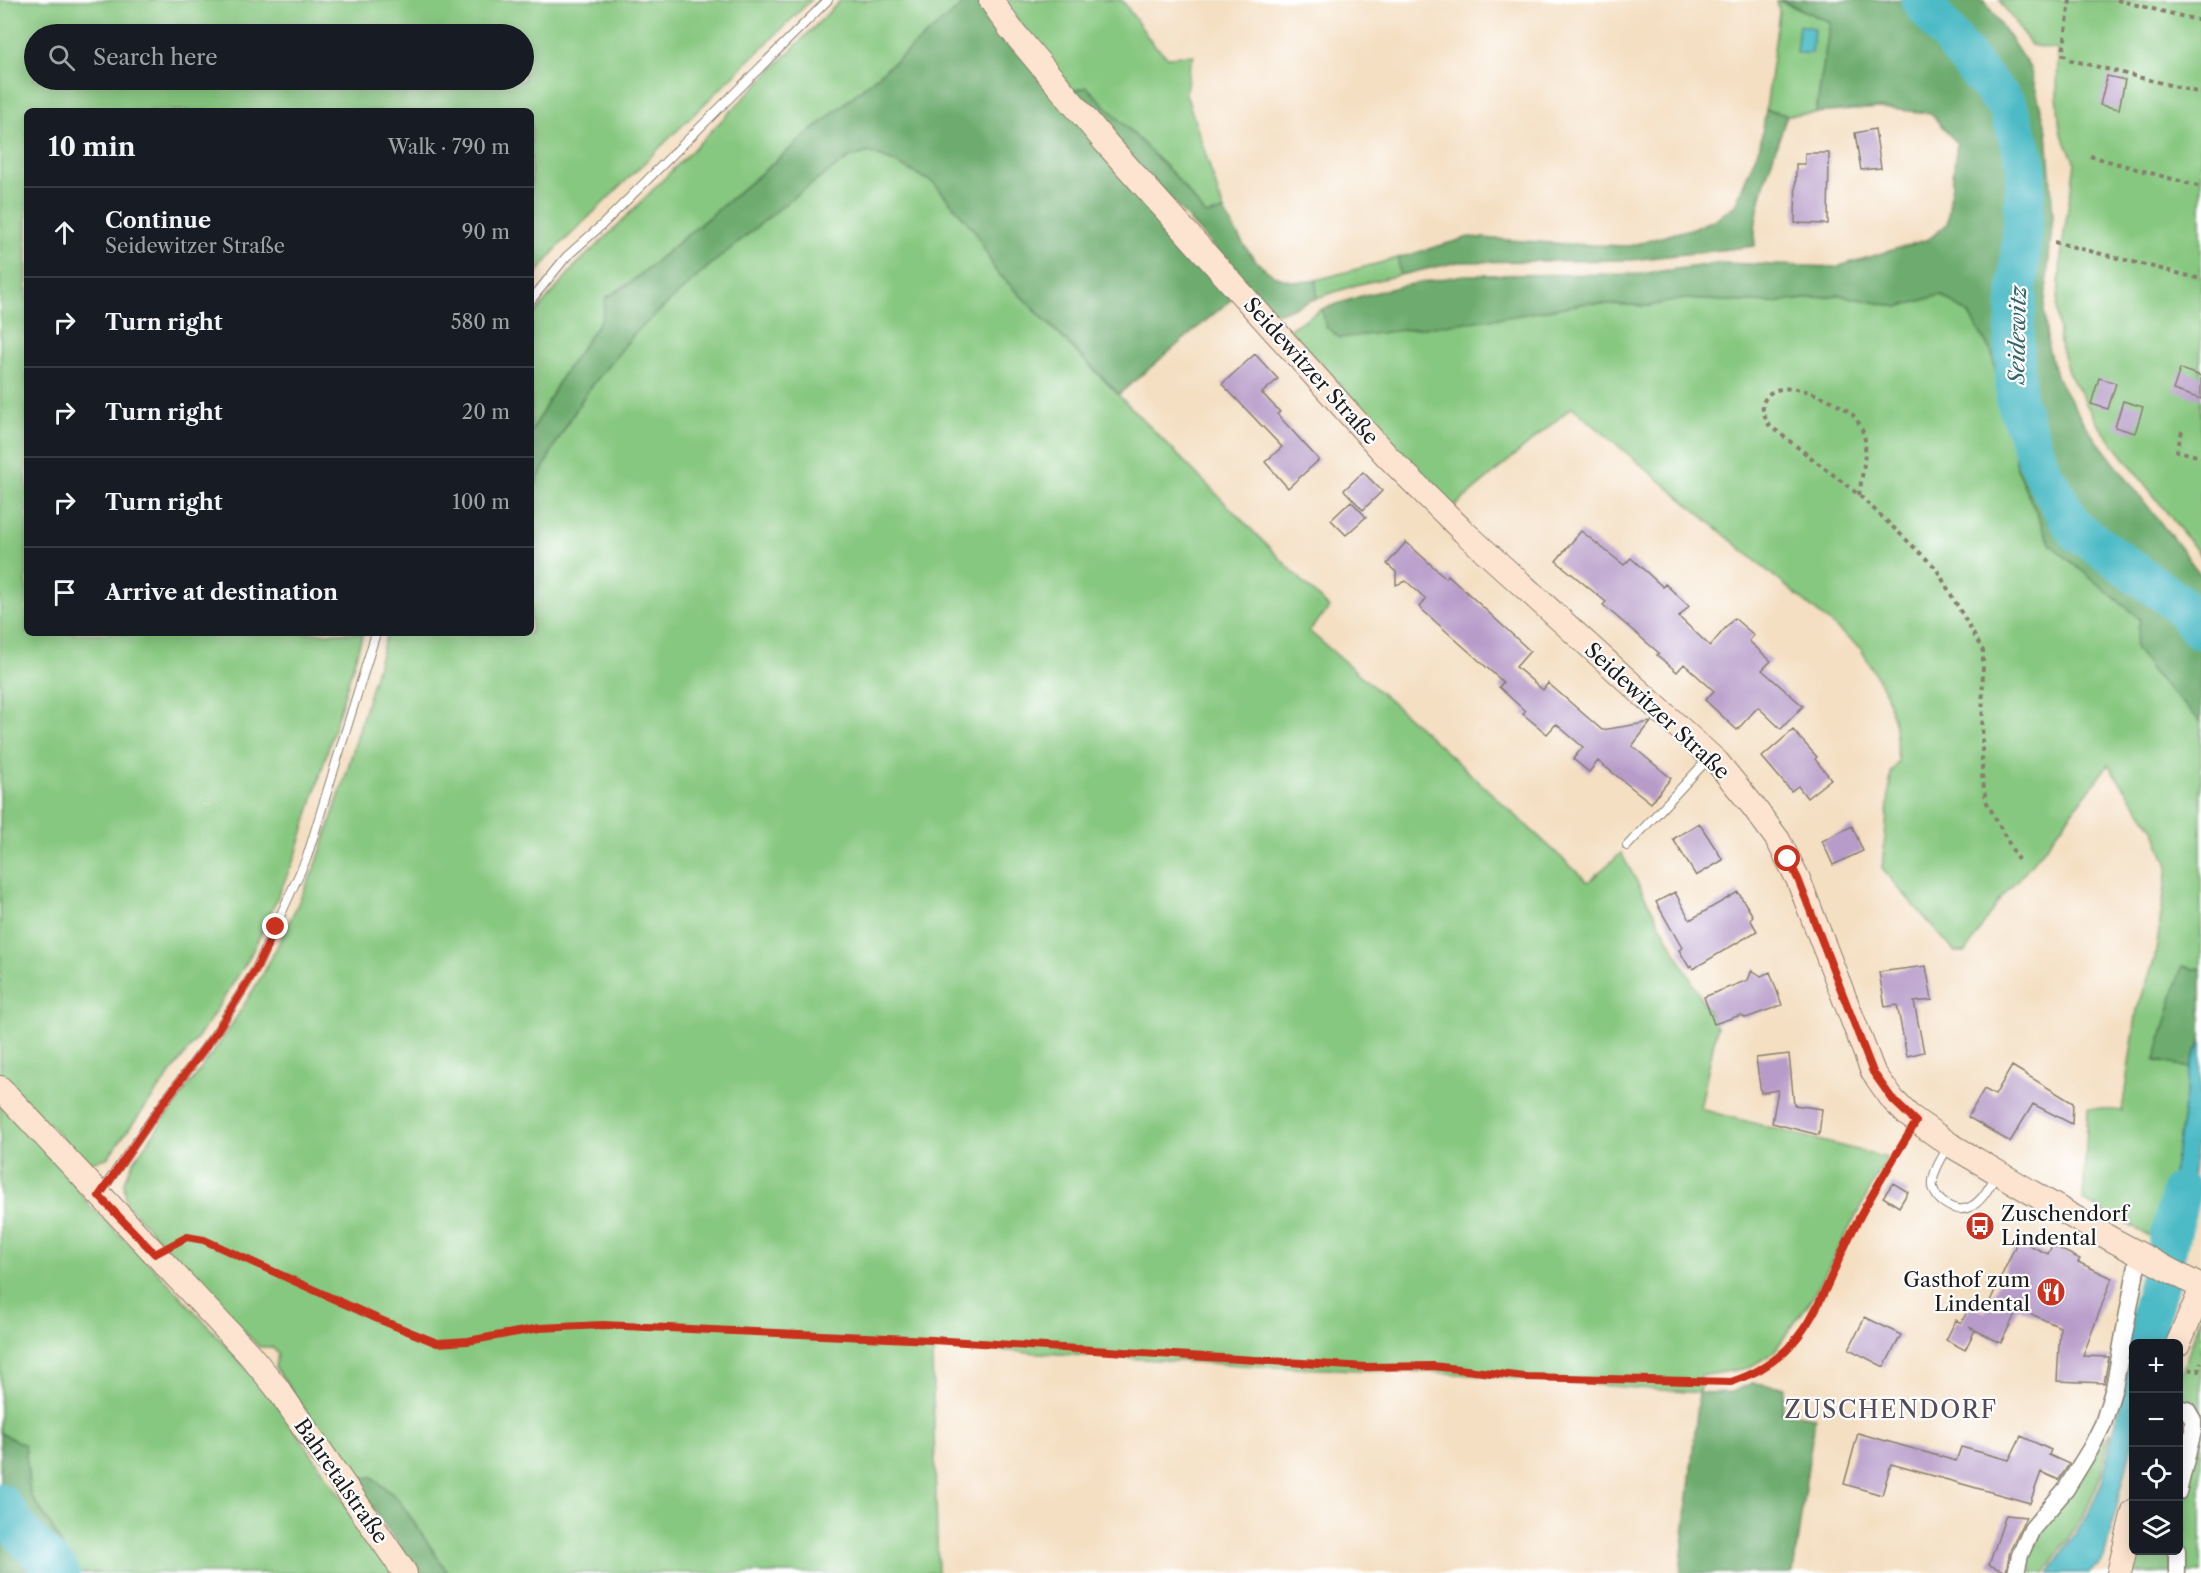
<!DOCTYPE html>
<html lang="en">
<head>
<meta charset="utf-8">
<style>
  :root { --surface:#171b24; --page:#242831; --text:#f1f3f6; --muted:#9ea1a6; --line:#363941 }
  body { margin:0; font-family:"Libre Caslon Text",serif; background:var(--page); color:var(--text) }
  .controls { position:absolute; right:18px; bottom:18px; display:grid; overflow:hidden; border-radius:9px; box-shadow:0 3px 15px #0003 }
  .controls button { width:54px; height:54px; display:grid; place-items:center; padding:0; border:0; border-bottom:2px solid var(--line); background:var(--surface); color:var(--text); font:30px sans-serif }
  .stop { position:absolute; width:18px; height:18px; margin:-14px; border:4px solid #c8321e; border-radius:50%; background:#fff }
  .stop.end { background:#c8321e; border-color:#fff; box-shadow:0 2px 6px #0008 }
  .list { margin:0; padding:0; list-style:none }
  h2 { display:flex; justify-content:space-between; align-items:center; height:78px; margin:0; padding:0 24px; font-size:26px }
  h2 small { font-size:20px; font-weight:400; color:var(--muted) }
  .list li { display:grid; grid-template-columns:39px 1fr auto; gap:18px; align-items:center; box-sizing:border-box; height:90px; padding:0 24px; border-top:2px solid var(--line) }
  .list b { display:block; font-size:22px; white-space:nowrap }
  .list p { margin:0; font-size:20px; white-space:nowrap; color:var(--muted) }
  .list em { font-size:20px; font-style:normal; color:var(--muted) }
  .icon { flex:none; width:33px; height:33px; fill:none; stroke:currentColor; stroke-width:2; stroke-linecap:round; stroke-linejoin:round }
  .map { position:relative; flex:none; width:2201px; height:1573px; overflow:hidden }
  .search { position:absolute; background:var(--surface); box-shadow:0 3px 15px #0003; left:24px; top:24px; width:510px; height:66px; display:flex; align-items:center; gap:15px; box-sizing:border-box; padding:0 21px; border-radius:33px; color:var(--muted); font-size:22px }
  .panel { position:absolute; background:var(--surface); box-shadow:0 3px 15px #0003; left:24px; top:108px; width:510px; height:528px; border-radius:9px }
  .map>svg:first-child { display:block }
  .green { fill:#87c880; stroke:#52724e; stroke-width:1.5; fill-rule:evenodd }
  .forest { fill:#6dac6e; stroke:#446445; stroke-width:1.5 }
  .water { fill:#4ebbc6; stroke:#356c71; stroke-width:1.5 }
  .lines { fill:none; stroke-linecap:round; stroke-linejoin:round }
  .river { stroke:#4ebbc6; stroke-width:40 }
  .building { fill:#b79cc9 }
  .lane-casing { stroke:#887e6f; stroke-width:10 }
  .street-casing { stroke:#887e6f; stroke-width:19 }
  .secondary-casing { stroke:#887e6f; stroke-width:26 }
  .path { stroke:#887e6f; stroke-width:4; stroke-dasharray:4.5 4.5; stroke-linecap:butt }
  .lane { stroke:#fff; stroke-width:8 }
  .street { stroke:#fff; stroke-width:16 }
  .secondary { stroke:#fde4d0; stroke-width:24 }
  .route { stroke:#c8321e; stroke-width:8 }
  .labels { text-anchor:middle; stroke-width:4.5; stroke-linejoin:round; paint-order:stroke }
  .street-label { font-size:21px; fill:#1c1c1c; stroke:#fff }
  .poi-label { font-size:21px; fill:#1c1c1c; stroke:#fff; text-anchor:start }
  .water-label { font-size:22px; font-style:italic; fill:#326468; stroke:#fff }
  .quarter-label { font-size:24px; letter-spacing:1.5px; fill:#524959; stroke:#fff }
</style>
</head>
<body>
<div class="map">
<svg width="2201" height="1573" viewBox="0 0 2201 1573">
  <rect width="100%" height="100%" fill="#fff"/>
  <filter id="ink" filterUnits="userSpaceOnUse"><feTurbulence type="fractalNoise" baseFrequency=".0167" numOctaves="2"/><feDisplacementMap in="SourceGraphic" scale="12" xChannelSelector="R" yChannelSelector="G"/><feConvolveMatrix kernelMatrix="1 2 1 2 8 2 1 2 1" color-interpolation-filters="sRGB"/></filter>
  <filter id="wash" filterUnits="userSpaceOnUse"><feTurbulence type="fractalNoise" baseFrequency=".008" numOctaves="4" result="noise"/><feDisplacementMap in="SourceGraphic" scale="24" xChannelSelector="R" yChannelSelector="G"/><feGaussianBlur stdDeviation="1.35" result="paint"/><feColorMatrix in="noise" values="0 0 0 0 0 0 0 0 0 0 0 0 0 0 0 0 0 1.4 0 .05"/><feComposite in="paint" operator="in"/></filter>
  <g filter="url(#wash)">
    <rect width="100%" height="100%" fill="#f4dfc2"/>
    <!-- green -->
    <path class="green" d="M0,0H811L556,249L531,281V111H27V633H363L296,855L267,921L248,960L204,1029L107,1158L89,1162L66,1142L0,1075ZM34,34H524V80H34Z
      M841,0H964L960,7L630,283L606,298L603,318L561,378L531,433V318L576,265L607,236Z
      M1002,0H1122L1152,43L1168,57L1194,55L1189,68L1186,94L1224,211L1206,215L1174,175L1087,87L1073,91Z
      M1777,0L1830,22L1816,113L1787,115L1766,110L1779,12Z
      M1999,0H2201V556L2097,423L2068,372L2060,345L2057,311L2062,247L2075,163L2060,130L2057,94L2058,50L2031,45Z
      M870,152L894,162L934,183L975,231L995,270L1329,608L1309,631L1405,714L1588,882L1621,853L1717,1027L1700,1109L1887,1158L1811,1300L1773,1353L1748,1368L1701,1376L1699,1393L1433,1372L1293,1368L941,1347L932,1356L938,1573H448L398,1499L372,1477L355,1483L275,1367L278,1354L272,1347H259L126,1204L124,1183L133,1162L224,1037L263,974L284,933L316,865L345,778L387,633H531V493L555,445L586,393L635,333L709,266L796,195L849,158Z
      M1398,258L1400,275L1356,285L1317,298L1316,280Z
      M1839,295L1898,307L1941,295L1969,314L1992,353L1999,391L2013,435L2016,468L2051,545L2140,619L2152,672L2201,722V968L2194,969L2182,966L2155,1061L2190,1068L2175,1164L2157,1240L2083,1201L2088,1107L2122,1111L2137,1010L2155,958L2168,866L2154,829L2108,765L2046,847L1997,903L1966,952H1955L1882,869L1891,772L1898,762L1895,725L1885,692L1861,649L1572,407L1454,507L1396,448L1289,329L1322,309L1326,327L1508,317L1586,303L1649,306L1684,299L1771,303Z
      M0,1102L61,1166L90,1206L156,1270L269,1392L393,1573H77L50,1524L30,1494L25,1446L0,1433Z
      M2201,1316V1573H2187L2183,1493L2201,1418L2192,1402L2179,1398L2178,1383Z
      M2110,1432L2111,1433L2099,1480L2084,1515L2045,1573H2032L2028,1547L2034,1549L2041,1534L2037,1530L2095,1457Z
      M2137,1551H2171V1573H2132Z"/>
    <!-- forest -->
    <path class="forest" d="M964,0H979L1002,30L1233,298L1119,394L995,270L975,231L934,183L894,162L869,152L849,158L796,195L709,266L635,333L586,393L555,445L531,493V433L561,378L602,318L606,298L630,283L960,7Z
      M1780,0H1984L2030,68L2047,131L2053,216L2044,312L2048,347L2056,376L2085,425L2201,575V722L2152,672L2135,647L2140,619L2051,545L2016,468L2013,435L1999,391L1992,353L1969,314L1941,295L1898,307L1839,295L1771,303L1684,299L1649,306L1586,303L1508,317L1340,338L1326,327L1322,309L1361,296L1402,286L1463,275L1640,274L1721,263L1836,267L1929,239L1947,224L1957,143L1930,113L1879,108L1816,113L1830,22Z
      M1087,87L1174,175L1206,215L1224,211C1245,248 1265,291 1316,280L1317,298L1280,313L1271,311L1073,91Z
      M1766,110L1787,115C1775,153 1752,207 1755,246L1632,260L1458,262L1400,275L1398,258L1469,237L1564,244L1629,246L1694,228L1718,218L1735,205L1760,145Z
      M2182,966L2194,969L2201,968V1040L2190,1068L2155,1060Z
      M1752,1383L1785,1387L1782,1412L1815,1417L1793,1573H1680L1699,1393L1732,1392Z
      M0,1433L25,1445L30,1494L50,1524L77,1573H0Z
      M372,1477L398,1499L448,1573H418L355,1483L361,1478Z"/>
    <!-- water -->
    <path class="water" d="M1799,25L1814,28L1812,53H1796Z
      M2201,1040C2201,1109 2198,1179 2175,1245L2157,1240L2175,1164L2190,1068Z
      M2144,1299L2160,1304L2154,1343L2134,1344L2133,1442L2103,1562L2089,1573H2049L2087,1516L2102,1482Z"/>
    <g class="lines">
      <!-- river -->
      <path class="river" d="M1921,0L1968,60L2008,107L2027,164L2014,342L2016,401L2041,470L2075,529L2177,602L2201,630
        M2143,1344L2181,1191
        M0,1503L21,1533L60,1573"/>
    </g>
    <g id="blocks">
      <!-- building -->
      <path class="building" d="M2107,76L2125,80L2119,109L2100,105Z
        M1875,129L1881,168L1861,170L1855,133Z
        M1805,153H1829L1828,224L1795,223L1796,164H1805Z
        M1255,354L1278,379L1262,393L1280,412L1277,414L1319,460L1288,488L1265,462L1282,447L1222,384Z
        M2180,369L2201,376V399L2173,390Z
        M2099,378L2116,383L2108,409L2091,404Z
        M2123,401L2143,407L2135,433L2115,427Z
        M1363,472L1382,491L1363,510L1344,490Z
        M1351,501L1366,517L1346,535L1331,520Z
        M1581,531L1624,565L1631,558L1663,587L1665,584L1689,606L1679,617L1710,646L1734,618L1754,635L1749,641L1771,661L1762,670L1803,706L1781,729L1758,707L1737,730L1705,700L1714,691L1684,664L1677,672L1657,655L1659,653L1603,605L1606,602L1556,561Z
        M1406,542L1446,578L1448,575L1530,651L1516,667L1543,690L1548,683L1602,730L1651,722L1632,746L1671,778L1651,803L1598,761L1589,772L1573,759L1583,747L1556,724L1547,734L1523,714L1525,711L1499,687L1503,682L1419,607L1426,599L1406,581L1396,585V572L1387,564Z
        M1793,730L1817,757L1815,759L1831,779L1807,798L1798,786L1791,791L1762,757Z
        M1699,823L1723,860L1696,876L1673,839Z
        M1852,826L1863,851L1833,865L1822,841Z
        M1675,892L1690,920L1738,892L1753,916L1750,919L1757,931L1693,969L1691,965L1689,967L1679,950L1682,948L1656,902Z
        M1926,966L1932,1000L1914,1002L1924,1052L1907,1056L1897,1005L1885,1007L1879,972Z
        M1752,970L1761,976L1770,972L1782,1005L1746,1018L1741,1015L1714,1024L1704,997L1748,980Z
        M1789,1054L1794,1105L1822,1109L1819,1135L1772,1123L1778,1090L1761,1093L1756,1058Z
        M2012,1066L2073,1103L2072,1124L2033,1104L2010,1142L1968,1117L1984,1089L1995,1095Z
        M1893,1183L1908,1192L1899,1207L1883,1197Z
        M2018,1240L2048,1254L2052,1245L2080,1259L2078,1262L2112,1278L2083,1356L2109,1357L2104,1383L2057,1381L2060,1327L2018,1308L2001,1343L1969,1327L1975,1330L1965,1350L1946,1340L1956,1320L1961,1323L1971,1304L1985,1312Z
        M1865,1317L1901,1335L1884,1367L1849,1349Z
        M1858,1433L1956,1461L1961,1447L2009,1460L2021,1436L2051,1450L2049,1455L2069,1464L2059,1480L2041,1472L2030,1503L1891,1464L1882,1495L1844,1484Z
        M2006,1515L2026,1517L2010,1551L2006,1572L1989,1565Z"/>
    </g>
  </g>
  <g filter="url(#ink)">
    <use href="#blocks" fill-opacity="0" stroke="#887e6f" stroke-width="1.5"/>
    <g class="lines">
      <!-- lane casing -->
      <g class="lane-casing">
        <path id="lane" d="M531,300L566,257L602,225L828,0
          M1627,846L1709,758
          M1948,1147C1942,1158 1931,1174 1933,1187C1936,1202 1956,1214 1970,1207C1983,1201 1990,1185 1997,1174
          M101,1192L158,1110L215,1034L256,969L307,857L376,633"/>
      </g>
      <!-- street casing -->
      <g class="street-casing">
        <path id="street" d="M2178,1408L2187,1410L2193,1420V1431L2178,1492
          M2016,1573L2020,1555L2032,1529L2066,1489L2091,1448L2103,1424L2114,1388L2139,1254
          M2177,1573V1550"/>
      </g>
      <!-- secondary casing -->
      <g class="secondary-casing">
        <path id="secondary" d="M991,0L1010,28L1106,143L1387,456L1464,532L1717,762L1753,806L1778,840L1798,879L1873,1072L1893,1100L1908,1115L1949,1144L2111,1239L2201,1287
          M0,1088L249,1354L277,1388L405,1573
          M2178,1344L2201,1291
          M2119,1573L2134,1511"/>
      </g>
      <!-- path -->
      <path class="path" d="M2070,0L2063,54L2071,60L2201,93
        M2117,0L2201,21
        M2090,156L2201,187
        M2054,242L2201,279
        M2182,431L2177,451L2201,457
        M1859,495C1861,481 1868,448 1864,435C1862,429 1857,419 1853,415C1837,400 1786,377 1768,395C1759,405 1763,414 1769,425L1854,491L1859,495L1936,568L1983,651L1982,775L1986,801L2018,860
        M174,1244L187,1237L204,1240L378,1319L437,1343L468,1341L540,1328L603,1325L932,1340L1367,1367L1433,1366L1525,1377L1731,1382C1811,1357 1822,1289 1857,1223C1871,1194 1889,1167 1906,1140
        M2180,1368L2199,1371L2201,1362"/>
      <!-- lane -->
      <use href="#lane" class="lane"/>
      <!-- street -->
      <use href="#street" class="street"/>
      <!-- secondary -->
      <use href="#secondary" class="secondary"/>
    </g>
  </g>
  <g class="lines" filter="url(#ink)">
    <!-- route -->
    <path class="route" d="M276,927L256,969L215,1034L158,1110L99,1196L155,1254L187,1237L204,1240L378,1319L437,1343L468,1341L540,1328L603,1325L932,1340L1366,1367L1433,1366L1525,1377L1731,1382C1813,1356 1821,1288 1857,1222C1875,1188 1896,1155 1916,1122L1893,1100L1873,1072L1798,879L1788,859"/>
  </g>
  <!-- icons -->
  <defs>
    <g id="bus-disc" transform="scale(1.5)"><circle r="9.5" fill="#c8321e" stroke="#fff"/><path d="M-5-6H5V4H4V6H2V4H-2V6H-4V4H-5ZM-3.5-4V0h7V-4ZM-3.5 1.2v1.5H-2V1.2ZM2 1.2v1.5H3.5V1.2Z" fill="#fff"/></g>
    <g id="restaurant-disc" transform="scale(1.5)"><circle r="9.5" fill="#c8321e" stroke="#fff"/><path d="M-5-6h1v4h1v-4h1v4h1v-4h1v5L-1.5 .5V6h-2V.5L-5-1ZM5-6V6H3V1.5H1.5Q1.5-4 5-6Z" fill="#fff"/></g>
  </defs>
  <g fill-rule="evenodd">
    <use href="#bus-disc" x="1980" y="1226"/>
    <use href="#restaurant-disc" x="2051" y="1292"/>
  </g>
  <g class="labels">
    <!-- street labels -->
    <g class="street-label">
      <text transform="translate(1311 371) rotate(48)" y="7">Seidewitzer Straße</text>
      <text transform="translate(1657 711) rotate(43)" y="7">Seidewitzer Straße</text>
      <text transform="translate(341 1481) rotate(55)" y="7">Bahretalstraße</text>
    </g>
    <!-- poi labels -->
    <g class="poi-label">
      <text x="2001" y="1221">Zuschendorf<tspan x="2001" dy="24">Lindental</tspan></text>
      <text x="2030" y="1287" text-anchor="end">Gasthof zum<tspan x="2030" dy="24">Lindental</tspan></text>
    </g>
    <!-- water labels -->
    <g class="water-label">
      <text transform="translate(2017 335) rotate(-89)" y="8">Seidewitz</text>
    </g>
    <!-- quarter labels -->
    <g class="quarter-label">
      <text x="1891" y="1418">ZUSCHENDORF</text>
    </g>
  </g>
</svg>
<div class="controls">
<button>+</button>
<button>−</button>
<button><svg class="icon" aria-label="locate" viewBox="0 0 24 24"><circle cx="12" cy="12" r="6"/><path d="M12 2v4M12 18v4M2 12h4M18 12h4"/></svg></button>
<button><svg class="icon" aria-label="layers" viewBox="0 0 24 24"><path d="M12 4l9 5-9 5-9-5zM3 14l9 5 9-5"/></svg></button>
</div>
<div class="stop" style="left:1788px;top:859px"></div>
<div class="stop end" style="left:276px;top:927px"></div>
<div class="search"><svg class="icon" aria-label="search" viewBox="0 0 24 24"><circle cx="10" cy="10" r="6"/><path d="M15 15l6 6"/></svg>Search here</div>
<section class="panel">
<h2>10 min<small>Walk · 790 m</small></h2>
<ul class="list">
<li><svg class="icon" aria-label="ahead" viewBox="0 0 24 24"><path d="M12 20V5M6 11l6-6 6 6"/></svg><div><b>Continue</b><p>Seidewitzer Straße</p></div><em>90 m</em></li>
<li><svg class="icon" aria-label="right" viewBox="0 0 24 24"><path d="M7 20v-9h11M14 6l5 5-5 5"/></svg><div><b>Turn right</b></div><em>580 m</em></li>
<li><svg class="icon" aria-label="right" viewBox="0 0 24 24"><path d="M7 20v-9h11M14 6l5 5-5 5"/></svg><div><b>Turn right</b></div><em>20 m</em></li>
<li><svg class="icon" aria-label="right" viewBox="0 0 24 24"><path d="M7 20v-9h11M14 6l5 5-5 5"/></svg><div><b>Turn right</b></div><em>100 m</em></li>
<li><svg class="icon" aria-label="arrive" viewBox="0 0 24 24"><path d="M6 21V4h12l-3 4 3 4H6"/></svg><div><b>Arrive at destination</b></div></li>
</ul>
</section>
</div>
</body>
</html>
